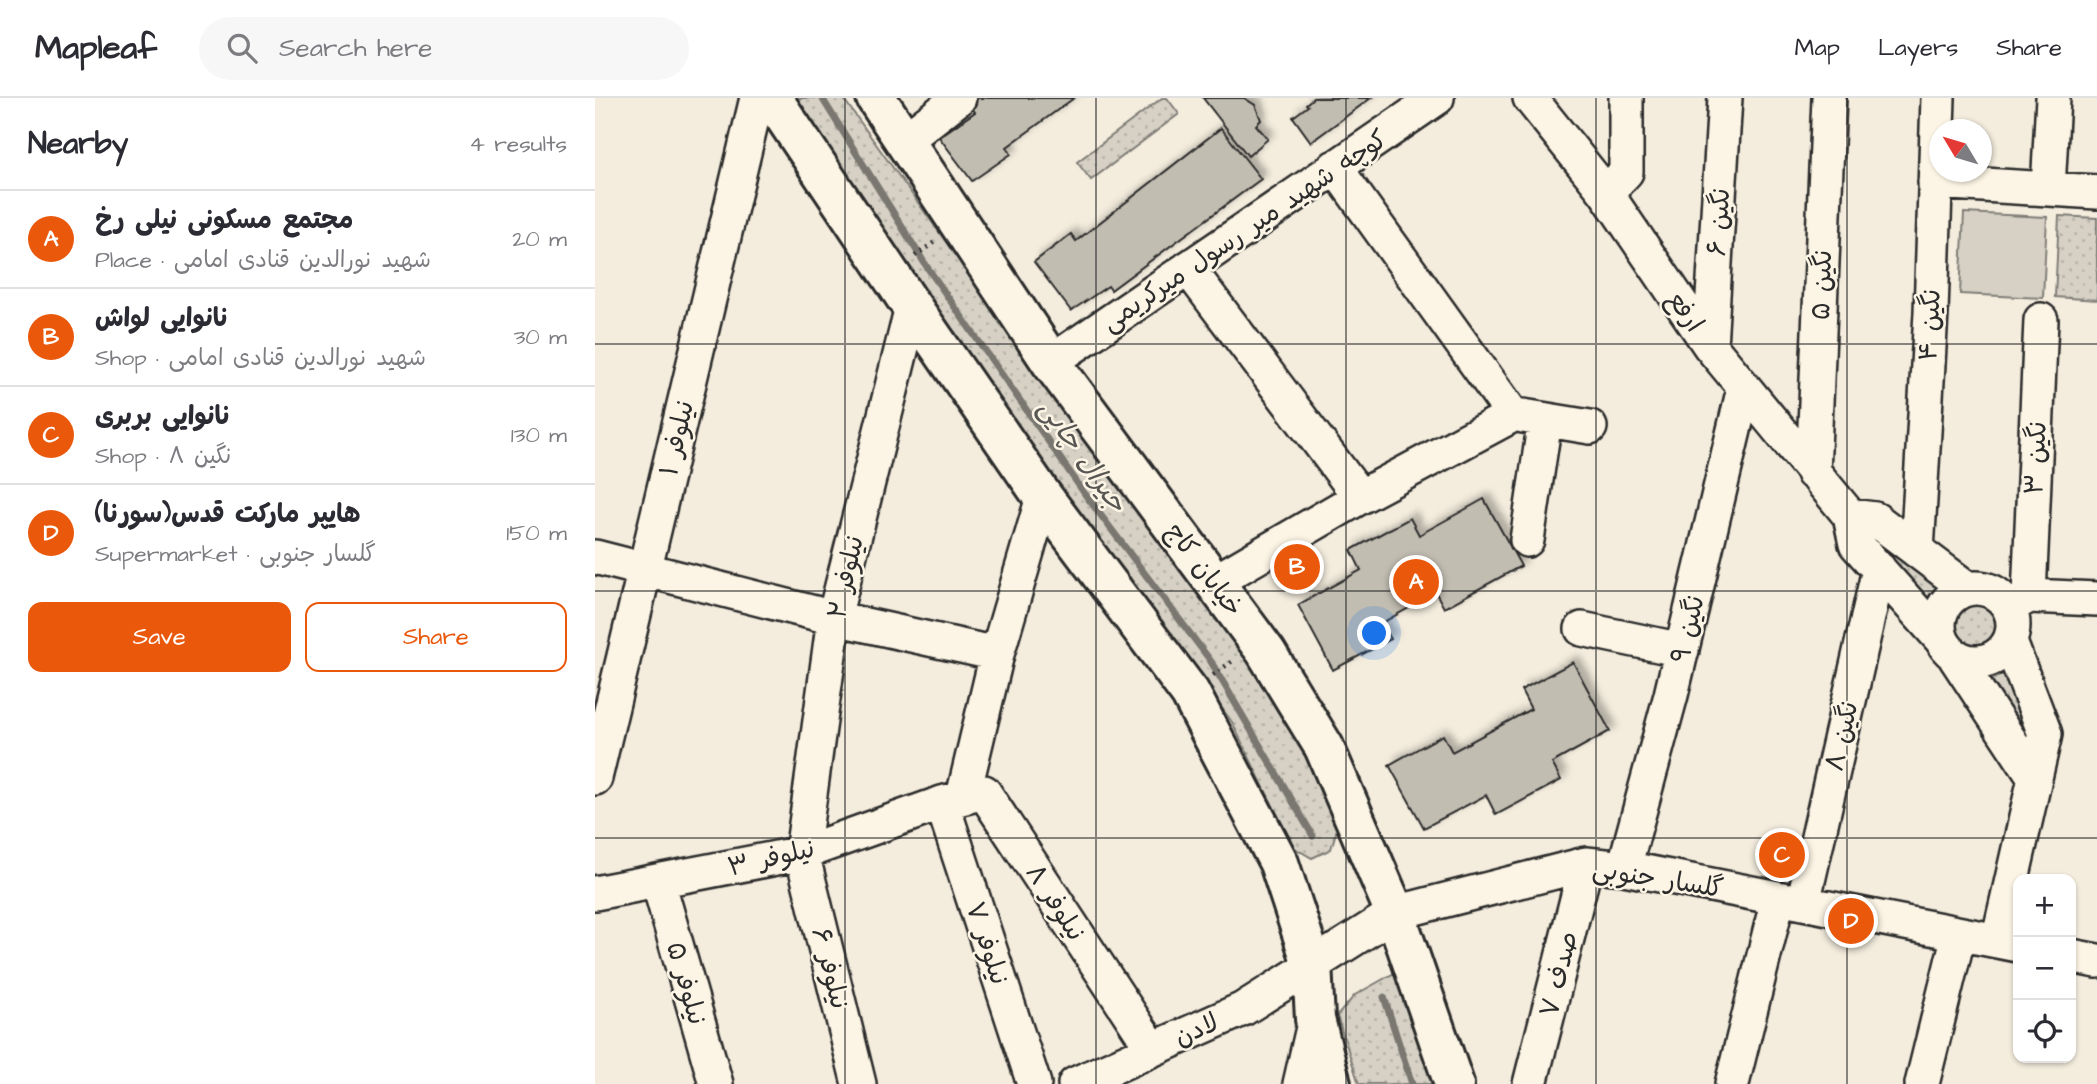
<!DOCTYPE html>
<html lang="en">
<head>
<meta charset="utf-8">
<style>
  :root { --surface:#fff; --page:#f7f7f7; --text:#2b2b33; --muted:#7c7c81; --line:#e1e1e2; --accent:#ea580c }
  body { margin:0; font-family:"Architects Daughter","Playpen Sans Arabic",sans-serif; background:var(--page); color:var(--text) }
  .controls { position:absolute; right:21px; bottom:21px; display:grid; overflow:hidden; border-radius:14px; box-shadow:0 2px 5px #0004 }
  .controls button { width:63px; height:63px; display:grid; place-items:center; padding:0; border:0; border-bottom:2px solid var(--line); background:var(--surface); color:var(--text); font:35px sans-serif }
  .compass { position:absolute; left:1334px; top:21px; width:63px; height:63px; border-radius:50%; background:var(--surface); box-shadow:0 2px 5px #0004; rotate:308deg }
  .you { position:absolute; left:780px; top:536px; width:24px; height:24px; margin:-18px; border:5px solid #fff; border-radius:50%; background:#1a73e8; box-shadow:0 0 0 10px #1a73e833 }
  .badge { display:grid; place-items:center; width:46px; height:46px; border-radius:50%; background:var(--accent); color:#fff; font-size:23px; font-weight:700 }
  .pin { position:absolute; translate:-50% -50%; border:4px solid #fff; box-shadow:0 2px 7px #0006 }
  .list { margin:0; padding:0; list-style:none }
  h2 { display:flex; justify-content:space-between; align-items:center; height:91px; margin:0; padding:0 28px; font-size:30px }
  h2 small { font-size:23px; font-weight:400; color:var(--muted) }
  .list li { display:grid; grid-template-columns:46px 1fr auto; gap:21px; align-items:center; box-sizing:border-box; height:98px; padding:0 28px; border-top:2px solid var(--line) }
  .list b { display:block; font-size:26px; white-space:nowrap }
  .list p { margin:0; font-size:23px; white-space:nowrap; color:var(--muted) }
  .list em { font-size:23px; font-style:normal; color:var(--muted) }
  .actions { display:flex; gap:14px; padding:21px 28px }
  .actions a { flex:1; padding:16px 0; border:2px solid var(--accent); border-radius:14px; text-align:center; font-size:24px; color:var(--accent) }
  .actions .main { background:var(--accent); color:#fff }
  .icon { flex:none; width:38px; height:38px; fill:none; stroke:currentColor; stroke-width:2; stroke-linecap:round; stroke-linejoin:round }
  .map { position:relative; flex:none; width:1502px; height:986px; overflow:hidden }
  header { display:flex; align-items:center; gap:42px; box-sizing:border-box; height:98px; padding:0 35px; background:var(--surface); border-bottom:2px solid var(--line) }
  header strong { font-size:33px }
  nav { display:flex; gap:38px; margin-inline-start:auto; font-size:24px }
  .search { width:490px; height:63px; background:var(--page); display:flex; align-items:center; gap:18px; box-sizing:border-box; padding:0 24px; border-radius:38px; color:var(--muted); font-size:26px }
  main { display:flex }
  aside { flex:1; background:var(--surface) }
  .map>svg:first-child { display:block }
  .grass { fill:url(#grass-dots); stroke:#807e78; stroke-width:2 }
  .green { fill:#d6d1c4; stroke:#807e78; stroke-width:2 }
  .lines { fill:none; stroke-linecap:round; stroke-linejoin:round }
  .stream { stroke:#7a7771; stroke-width:7 }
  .building { fill:#c2bdb1; stroke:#2b2b2b; stroke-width:2; filter:url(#shadow) }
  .minor-casing { stroke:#2b2b2b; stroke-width:38 }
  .major-casing { stroke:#2b2b2b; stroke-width:44 }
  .path { stroke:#2b2b2b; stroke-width:4.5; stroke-dasharray:2 5; stroke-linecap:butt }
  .minor { stroke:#fcf5e5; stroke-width:33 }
  .major { stroke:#fcf5e5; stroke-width:38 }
  .grid { fill:none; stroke:#2b2b2b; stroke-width:2; stroke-opacity:0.55 }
  .labels { text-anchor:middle; stroke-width:5; stroke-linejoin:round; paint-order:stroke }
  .street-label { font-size:26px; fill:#2b2b2b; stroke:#fcf5e5 }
  .water-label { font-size:28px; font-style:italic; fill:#595754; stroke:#fcf5e5 }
</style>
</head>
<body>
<header>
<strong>Mapleaf</strong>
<div class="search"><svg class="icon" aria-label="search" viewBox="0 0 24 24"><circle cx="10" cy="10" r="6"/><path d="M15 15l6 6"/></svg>Search here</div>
<nav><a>Map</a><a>Layers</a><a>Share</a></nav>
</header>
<main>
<aside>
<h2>Nearby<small>4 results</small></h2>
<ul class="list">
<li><span class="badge">A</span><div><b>مجتمع مسکونی نیلی رخ</b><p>Place · شهید نورالدین قنادی امامی</p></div><em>20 m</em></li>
<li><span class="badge">B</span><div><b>نانوایی لواش</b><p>Shop · شهید نورالدین قنادی امامی</p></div><em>30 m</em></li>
<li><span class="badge">C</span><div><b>نانوایی بربری</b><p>Shop · نگین ۸</p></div><em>130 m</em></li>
<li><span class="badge">D</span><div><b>هایپر مارکت قدس(سورنا)</b><p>Supermarket · گلسار جنوبی</p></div><em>150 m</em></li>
</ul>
<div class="actions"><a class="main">Save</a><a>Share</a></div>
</aside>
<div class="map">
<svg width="1502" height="986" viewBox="0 0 1502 986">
  <defs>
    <pattern id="grass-dots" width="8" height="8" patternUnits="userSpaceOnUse" patternTransform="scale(1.75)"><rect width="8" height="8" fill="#d6d1c4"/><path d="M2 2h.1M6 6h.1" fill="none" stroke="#b8b4a9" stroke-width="1.8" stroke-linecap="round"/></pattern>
    <filter id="shadow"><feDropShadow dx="6" dy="-6" stdDeviation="3.5" flood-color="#0004"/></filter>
  </defs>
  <rect width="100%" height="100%" fill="#f4edde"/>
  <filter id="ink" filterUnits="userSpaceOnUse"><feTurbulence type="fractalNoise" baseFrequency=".0143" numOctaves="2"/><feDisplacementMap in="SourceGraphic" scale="14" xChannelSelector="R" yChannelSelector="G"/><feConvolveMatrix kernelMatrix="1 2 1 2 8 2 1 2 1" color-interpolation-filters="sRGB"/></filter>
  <g filter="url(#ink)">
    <!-- grass -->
    <path class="grass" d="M187,0H248L445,275L646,543L716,663L742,731L736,751L717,760L698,749L637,624L401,301Z
      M567,0H572L584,16L496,82L482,64Z
      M1464,118L1502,120V202L1460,199Z
      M1276,440L1343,488L1332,501Z
      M1362 527a19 19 0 1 1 38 0a19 19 0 1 1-38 0Z
      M1410,575L1430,639L1397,582Z
      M803,873L839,986H764L742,918L760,897Z"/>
    <!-- green -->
    <path class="green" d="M1369,115L1452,119L1448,200L1365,196Z"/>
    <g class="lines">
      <!-- stream -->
      <path class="stream" d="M227,0L332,169L492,399L615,562L718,738
        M789,899L817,986"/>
    </g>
    <!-- building -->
    <path class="building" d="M382,0H479L412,49L416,56L377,83L344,39L380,14L374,6Z
      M608,0H649L660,7L666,22L661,27L673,41L653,58Z
      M718,0H776L716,44L698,19L713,8L711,6Z
      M626,30L666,81L516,192L513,188L476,213L439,164L476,136L481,143Z
      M889,401L926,468L849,510L841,495L787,525L796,541L738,572L703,507L766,472L756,452L815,420L824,437Z
      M978,564L1015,633L957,665L966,682L901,717L891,697L829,730L794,667L848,637L857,654L936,611L926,592Z"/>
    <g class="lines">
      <!-- minor casing -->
      <g class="minor-casing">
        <path id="minor" d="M935,0L1011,95L1115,248L1255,418L1261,446L1347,542
          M309,43L364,0
          M740,69L918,317
          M1340,84L1502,94
          M1453,91L1458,0
          M1011,95L1031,74V0
          M593,170L765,399
          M1115,248L1130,0
          M456,264L842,0
          M928,318L995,329
          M1218,375L1234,0
          M1255,418L1280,421L1373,491
          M932,442L950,322
          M1322,453L1336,215L1343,0
          M0,459L239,520L402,556
          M619,484L765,399L918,317
          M1344 527a37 37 0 1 1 74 0a37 37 0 1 1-74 0Z
          M1434,498L1446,222
          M1416,508L1434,498L1502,501
          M987,531L1087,552
          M1360,559L1439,679
          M0,680L162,0
          M368,699L402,556L448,399
          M347,705L439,986
          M1029,770L1076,597L1149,290
          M63,783L121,986
          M0,795L207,755L347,705L389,694L557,950
          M1208,805L1284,471
          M1403,843L1450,636L1415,544
          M1476,858L1502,863
          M264,986L207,755L239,520L317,209
          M480,986L648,911L800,815L991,766L1029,770L1423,847
          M705,986L720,921
          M935,986L991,766
          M1137,986L1183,801
          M1327,986L1364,836"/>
      </g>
      <!-- major casing -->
      <g class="major-casing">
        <path id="major" d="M177,0L317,209L448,399L595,595L684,765L717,866L720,921L736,986
          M281,0L456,264L671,554L729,649L800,815L859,986"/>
      </g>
      <!-- path -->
      <path class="path" d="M320,158L341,143
        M618,577L639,562"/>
      <!-- minor -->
      <use href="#minor" class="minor"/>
      <!-- major -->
      <use href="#major" class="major"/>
    </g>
  </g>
  <!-- grid -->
  <path class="grid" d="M250,0V986M501,0V986M751,0V986M1001,0V986M1252,0V986M0,246H1502M0,493H1502M0,740H1502"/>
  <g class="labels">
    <!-- street labels -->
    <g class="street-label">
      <text transform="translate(1123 124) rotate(-86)" y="9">نگین ۶</text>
      <text transform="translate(649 132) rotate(-34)" y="9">کوچه شهید میر رسول میرکریمی</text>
      <text transform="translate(1226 187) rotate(-88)" y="9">نگین ۵</text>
      <text transform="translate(1091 213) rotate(56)" y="9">ارفع</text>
      <text transform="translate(1334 227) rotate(-87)" y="9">نگین ۴</text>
      <text transform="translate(81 340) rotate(-77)" y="9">نیلوفر ۱</text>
      <text transform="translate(1440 360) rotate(-87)" y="9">نگین ۳</text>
      <text transform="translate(610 471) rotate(53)" y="9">خیابان کاج</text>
      <text transform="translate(250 479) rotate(-77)" y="9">نیلوفر ۲</text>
      <text transform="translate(1092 531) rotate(-76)" y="9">نگین ۹</text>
      <text transform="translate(1246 638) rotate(-77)" y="9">نگین ۸</text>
      <text transform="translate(176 759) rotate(-13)" y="9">نیلوفر ۳</text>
      <text transform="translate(1063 780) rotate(9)" y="9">گلسار جنوبی</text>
      <text transform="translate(461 804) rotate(57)" y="9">نیلوفر ۸</text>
      <text transform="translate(393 845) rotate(72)" y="9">نیلوفر ۷</text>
      <text transform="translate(236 870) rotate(76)" y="9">نیلوفر ۶</text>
      <text transform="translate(963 876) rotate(-76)" y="9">صدف ۷</text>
      <text transform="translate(92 885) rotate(74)" y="9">نیلوفر ۵</text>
      <text transform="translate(601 931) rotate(-24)" y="9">لادن</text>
    </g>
    <!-- water labels -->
    <g class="water-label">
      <text transform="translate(489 357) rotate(55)" y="10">جیرال چایی</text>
    </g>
  </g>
</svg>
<div class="controls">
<button>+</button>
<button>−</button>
<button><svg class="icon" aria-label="locate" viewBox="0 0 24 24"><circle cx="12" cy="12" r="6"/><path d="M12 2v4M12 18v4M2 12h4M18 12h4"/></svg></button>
</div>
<svg class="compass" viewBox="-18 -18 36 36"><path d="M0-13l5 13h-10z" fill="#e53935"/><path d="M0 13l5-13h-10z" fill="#7c7c81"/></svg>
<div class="you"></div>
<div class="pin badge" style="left:821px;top:484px">A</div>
<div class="pin badge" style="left:702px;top:469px">B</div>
<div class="pin badge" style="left:1187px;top:757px">C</div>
<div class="pin badge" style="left:1256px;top:823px">D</div>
</div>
</main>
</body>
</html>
